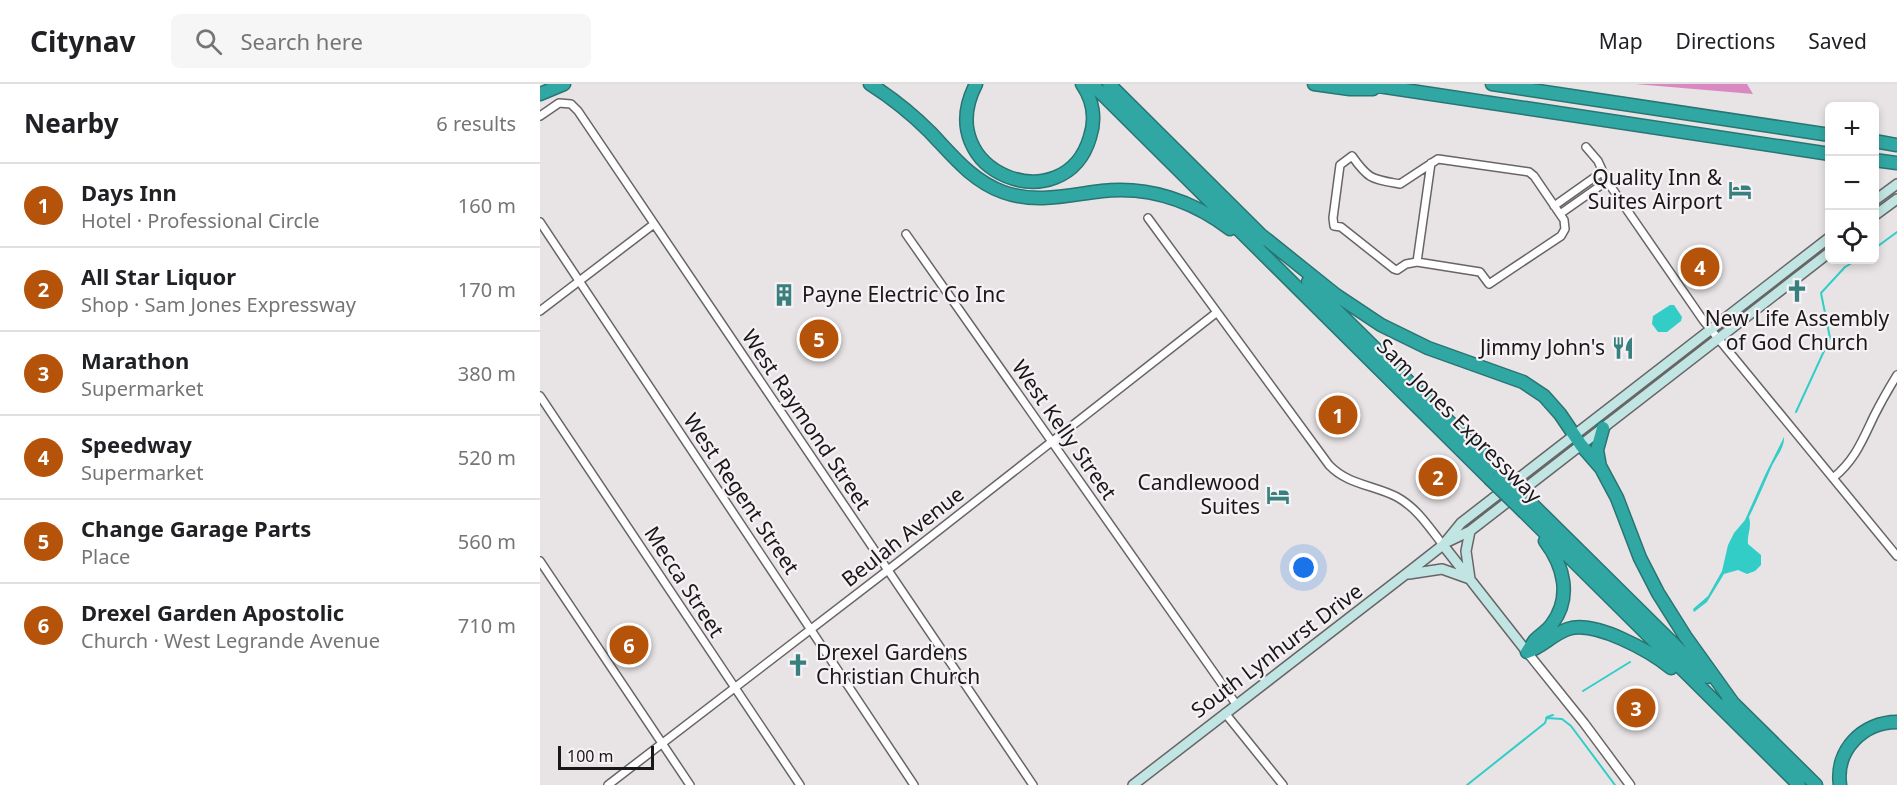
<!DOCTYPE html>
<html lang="en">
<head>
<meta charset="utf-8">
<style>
  :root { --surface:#fff; --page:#f6f6f6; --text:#202124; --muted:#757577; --line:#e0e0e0; --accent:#b45309 }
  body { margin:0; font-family:"Noto Sans",sans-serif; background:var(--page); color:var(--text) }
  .controls { position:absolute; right:18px; top:18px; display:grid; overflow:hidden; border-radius:9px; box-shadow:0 3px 9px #0003 }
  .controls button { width:54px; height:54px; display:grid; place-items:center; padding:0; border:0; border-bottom:2px solid var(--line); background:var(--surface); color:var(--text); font:30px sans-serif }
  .scale { position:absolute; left:18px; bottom:15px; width:96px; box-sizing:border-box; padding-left:6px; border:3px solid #191819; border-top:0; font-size:16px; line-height:21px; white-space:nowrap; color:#191819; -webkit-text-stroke:4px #f5f1f4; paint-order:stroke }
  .you { position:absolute; left:764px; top:484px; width:21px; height:21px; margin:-15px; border:4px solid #fff; border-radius:50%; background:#1a73e8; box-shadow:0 0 0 9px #1a73e833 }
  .badge { display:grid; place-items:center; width:39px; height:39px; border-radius:50%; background:var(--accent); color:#fff; font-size:20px; font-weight:700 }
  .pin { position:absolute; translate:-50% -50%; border:3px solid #fff; box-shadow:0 2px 6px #0006 }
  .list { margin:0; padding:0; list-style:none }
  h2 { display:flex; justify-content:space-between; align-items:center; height:78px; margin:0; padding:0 24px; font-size:26px }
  h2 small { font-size:20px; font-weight:400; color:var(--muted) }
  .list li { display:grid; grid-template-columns:39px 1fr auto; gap:18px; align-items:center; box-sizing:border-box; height:84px; padding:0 24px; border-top:2px solid var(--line) }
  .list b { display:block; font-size:22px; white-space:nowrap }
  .list p { margin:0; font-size:20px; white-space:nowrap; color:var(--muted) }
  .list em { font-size:20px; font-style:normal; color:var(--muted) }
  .icon { flex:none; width:33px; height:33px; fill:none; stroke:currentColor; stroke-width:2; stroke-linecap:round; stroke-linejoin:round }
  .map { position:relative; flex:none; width:1357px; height:701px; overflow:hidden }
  header { display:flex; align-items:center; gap:36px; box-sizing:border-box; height:84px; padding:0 30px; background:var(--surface); border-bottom:2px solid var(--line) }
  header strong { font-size:28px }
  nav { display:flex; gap:33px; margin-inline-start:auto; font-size:21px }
  .search { width:420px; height:54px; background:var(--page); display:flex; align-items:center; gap:15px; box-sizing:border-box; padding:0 21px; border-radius:9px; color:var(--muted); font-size:22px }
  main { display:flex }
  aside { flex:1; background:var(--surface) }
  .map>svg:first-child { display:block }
  .forest { fill:#da88c1 }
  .water { fill:#33cdc8 }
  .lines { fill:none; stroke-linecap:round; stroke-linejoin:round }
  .stream { stroke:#33cdc8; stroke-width:2 }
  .minor-casing { stroke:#686567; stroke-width:10 }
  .tertiary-casing { stroke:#686567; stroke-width:11 }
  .secondary-casing { stroke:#686567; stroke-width:12 }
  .motorway-casing { stroke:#297573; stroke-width:15 }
  .minor { stroke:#fff; stroke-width:7 }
  .tertiary { stroke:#fff; stroke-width:8 }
  .secondary { stroke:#c1e5e3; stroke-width:9 }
  .motorway { stroke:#31a7a3; stroke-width:12 }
  .motorway-bridge-casing { stroke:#297573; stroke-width:15; stroke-linecap:butt }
  .motorway-bridge { stroke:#31a7a3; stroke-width:12 }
  .labels { text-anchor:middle; stroke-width:4.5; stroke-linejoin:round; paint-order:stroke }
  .poi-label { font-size:21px; fill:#191819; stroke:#f5f1f4; text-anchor:end }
  .street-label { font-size:21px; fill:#191819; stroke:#f5f1f4 }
</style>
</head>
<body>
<header>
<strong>Citynav</strong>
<div class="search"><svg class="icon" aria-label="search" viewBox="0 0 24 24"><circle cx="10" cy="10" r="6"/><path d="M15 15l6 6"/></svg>Search here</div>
<nav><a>Map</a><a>Directions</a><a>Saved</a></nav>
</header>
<main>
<aside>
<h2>Nearby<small>6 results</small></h2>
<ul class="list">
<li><span class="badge">1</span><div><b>Days Inn</b><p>Hotel · Professional Circle</p></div><em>160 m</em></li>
<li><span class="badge">2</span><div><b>All Star Liquor</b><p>Shop · Sam Jones Expressway</p></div><em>170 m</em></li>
<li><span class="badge">3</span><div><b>Marathon</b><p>Supermarket</p></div><em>380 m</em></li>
<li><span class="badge">4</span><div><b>Speedway</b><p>Supermarket</p></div><em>520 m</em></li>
<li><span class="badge">5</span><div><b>Change Garage Parts</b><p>Place</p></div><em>560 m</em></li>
<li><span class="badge">6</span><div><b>Drexel Garden Apostolic</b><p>Church · West Legrande Avenue</p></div><em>710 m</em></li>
</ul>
</aside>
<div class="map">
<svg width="1357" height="701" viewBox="0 0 1357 701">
  <rect width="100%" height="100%" fill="#e8e4e6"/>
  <!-- forest -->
  <path class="forest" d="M1095,0H1207L1213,10Z"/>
  <!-- water -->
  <path class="water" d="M1130,221H1134L1142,233L1141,237L1127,248H1118L1112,240L1113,232Z
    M1244,353C1245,364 1235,374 1231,384C1224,400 1217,417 1209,433C1212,444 1207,449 1208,460L1221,471V481L1215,487L1207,490L1198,486L1184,490L1167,518L1154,528L1153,525L1168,512L1182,487L1188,461L1194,449L1205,436L1225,391Z"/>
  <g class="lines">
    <!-- stream -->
    <path class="stream" d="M1334,165L1357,148
      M1256,328L1290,254L1281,209L1305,183L1317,176
      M1043,607L1090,578
      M1006,634L1022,635L1031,642L1075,701
      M927,701L1005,639L1007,633L1013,631"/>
    <!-- minor casing -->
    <g class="minor-casing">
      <path id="minor" d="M0,32L19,19L31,20L38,27L493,701
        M1046,63L1058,77L1067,97L1163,236L1357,472
        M812,72C829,96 832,95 860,100L898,75L989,88L994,92L1024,136L1025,145L1021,152L949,200L940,188L877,178L866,180L857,186L854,185L801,143L794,142L793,134L800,81Z
        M1014,122L1062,88
        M1020,130L1067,97
        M608,134L789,381C808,401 834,401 857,413C877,424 889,443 903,461
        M0,138L374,701
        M366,150L696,620
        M877,178L891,79
        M0,227L114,140
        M0,312L260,701
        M1293,394C1315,376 1322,357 1334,332C1341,318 1349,304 1357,291
        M0,477L150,701
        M685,629L743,701
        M68,701L348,486L676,229"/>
    </g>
    <!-- tertiary casing -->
    <g class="tertiary-casing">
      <path id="tertiary" d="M987,568L1044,639L1090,701"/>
    </g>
    <!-- secondary casing -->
    <g class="secondary-casing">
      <path id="secondary" d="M1334,117L1357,100
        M1334,132L1357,115
        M907,458L930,447L1290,168
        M903,461L987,568
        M869,490L902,485L930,495L926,467L930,447
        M593,701L866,490L903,461L921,439L1290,153"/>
    </g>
    <!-- motorway casing -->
    <g class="motorway-casing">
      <path id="motorway" d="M330,0C352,14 372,30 390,48C412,71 432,97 463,108C496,120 529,111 562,107C609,102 653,117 690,145
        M436,0C390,89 525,139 550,53C556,35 553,16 542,0
        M552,0L949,394
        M569,0L726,156
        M774,0L810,5H833
        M825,0L1290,70
        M952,0L1290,51
        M0,10L24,0
        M1334,57L1357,61
        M1334,76L1357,79
        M721,151L796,211L841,241L888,264L983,298L1004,312L1020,330L1041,361L1061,384L1077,414L1100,474L1118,509L1145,552L1193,619
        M768,198L959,387
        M1060,383L1057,366L1063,344
        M993,421L1167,593
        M984,428L1259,701
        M987,568C1002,563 1013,550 1028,545C1055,536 1110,567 1131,584
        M987,568C990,564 992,560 995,556C1000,551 1007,547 1012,540C1032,513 1024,482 1005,457
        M1188,614L1276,701
        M1300,701C1295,666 1323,638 1357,638"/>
    </g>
    <!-- minor -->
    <use href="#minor" class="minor"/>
    <!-- tertiary -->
    <use href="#tertiary" class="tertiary"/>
    <!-- secondary -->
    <use href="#secondary" class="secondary"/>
    <!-- motorway -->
    <use href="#motorway" class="motorway"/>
    <!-- motorway-bridge casing -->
    <g class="motorway-bridge-casing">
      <path id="motorway-bridge" d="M959,387L993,421
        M949,394L984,428"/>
    </g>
    <!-- motorway-bridge -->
    <use href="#motorway-bridge" class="motorway-bridge"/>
  </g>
  <!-- icons -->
  <defs>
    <g id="hotel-bare" transform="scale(1.8)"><path d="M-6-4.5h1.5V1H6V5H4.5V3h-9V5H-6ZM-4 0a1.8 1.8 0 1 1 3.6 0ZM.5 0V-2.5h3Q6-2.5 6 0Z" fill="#38807d" stroke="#f5f1f4" stroke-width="2.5" paint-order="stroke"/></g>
    <g id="church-bare" transform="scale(1.8)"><path d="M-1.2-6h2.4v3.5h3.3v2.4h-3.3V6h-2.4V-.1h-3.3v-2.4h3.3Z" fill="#38807d" stroke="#f5f1f4" stroke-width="2.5" paint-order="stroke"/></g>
    <g id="building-bare" transform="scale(1.8)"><path d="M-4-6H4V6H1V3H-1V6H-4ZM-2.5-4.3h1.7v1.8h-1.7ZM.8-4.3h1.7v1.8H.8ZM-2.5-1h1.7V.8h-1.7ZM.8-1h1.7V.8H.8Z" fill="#38807d" stroke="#f5f1f4" stroke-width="2.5" paint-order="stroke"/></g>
    <g id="restaurant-bare" transform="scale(1.8)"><path d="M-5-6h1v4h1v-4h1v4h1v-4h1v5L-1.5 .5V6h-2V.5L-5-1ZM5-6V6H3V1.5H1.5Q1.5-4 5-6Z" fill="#38807d" stroke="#f5f1f4" stroke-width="2.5" paint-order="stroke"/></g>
  </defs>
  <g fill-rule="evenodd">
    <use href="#hotel-bare" x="1200" y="106"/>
    <use href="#church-bare" x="1257" y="207"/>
    <use href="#building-bare" x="244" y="211"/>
    <use href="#restaurant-bare" x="1083" y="264"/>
    <use href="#hotel-bare" x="738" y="411"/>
    <use href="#church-bare" x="258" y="581"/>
  </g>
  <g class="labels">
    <!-- poi labels -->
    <g class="poi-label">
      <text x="1182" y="101">Quality Inn &amp;<tspan x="1182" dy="24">Suites Airport</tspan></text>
      <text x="262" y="218" text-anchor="start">Payne Electric Co Inc</text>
      <text x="1257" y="242" text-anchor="middle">New Life Assembly<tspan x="1257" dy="24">of God Church</tspan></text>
      <text x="1065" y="271">Jimmy John's</text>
      <text x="720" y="406">Candlewood<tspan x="720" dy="24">Suites</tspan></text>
      <text x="276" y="576" text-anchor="start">Drexel Gardens<tspan x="276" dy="24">Christian Church</tspan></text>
    </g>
    <!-- street labels -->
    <g class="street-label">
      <text transform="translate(266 336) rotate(56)" y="7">West Raymond Street</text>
      <text transform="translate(919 337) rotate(45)" y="7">Sam Jones Expressway</text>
      <text transform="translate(524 346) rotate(55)" y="7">West Kelly Street</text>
      <text transform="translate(201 410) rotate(56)" y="7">West Regent Street</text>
      <text transform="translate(363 453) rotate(-38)" y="7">Beulah Avenue</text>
      <text transform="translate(144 498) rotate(57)" y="7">Mecca Street</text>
      <text transform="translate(737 567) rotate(-37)" y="7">South Lynhurst Drive</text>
    </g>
  </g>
</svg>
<div class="controls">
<button>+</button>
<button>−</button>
<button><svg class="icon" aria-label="locate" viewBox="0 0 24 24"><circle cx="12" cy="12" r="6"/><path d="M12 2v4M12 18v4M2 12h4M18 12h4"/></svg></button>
</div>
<div class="scale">100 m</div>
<div class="you"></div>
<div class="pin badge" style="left:798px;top:331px">1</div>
<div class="pin badge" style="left:898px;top:393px">2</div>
<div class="pin badge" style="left:1096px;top:624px">3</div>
<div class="pin badge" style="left:1160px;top:183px">4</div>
<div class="pin badge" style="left:279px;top:255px">5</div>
<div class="pin badge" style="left:89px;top:561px">6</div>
</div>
</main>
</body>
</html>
